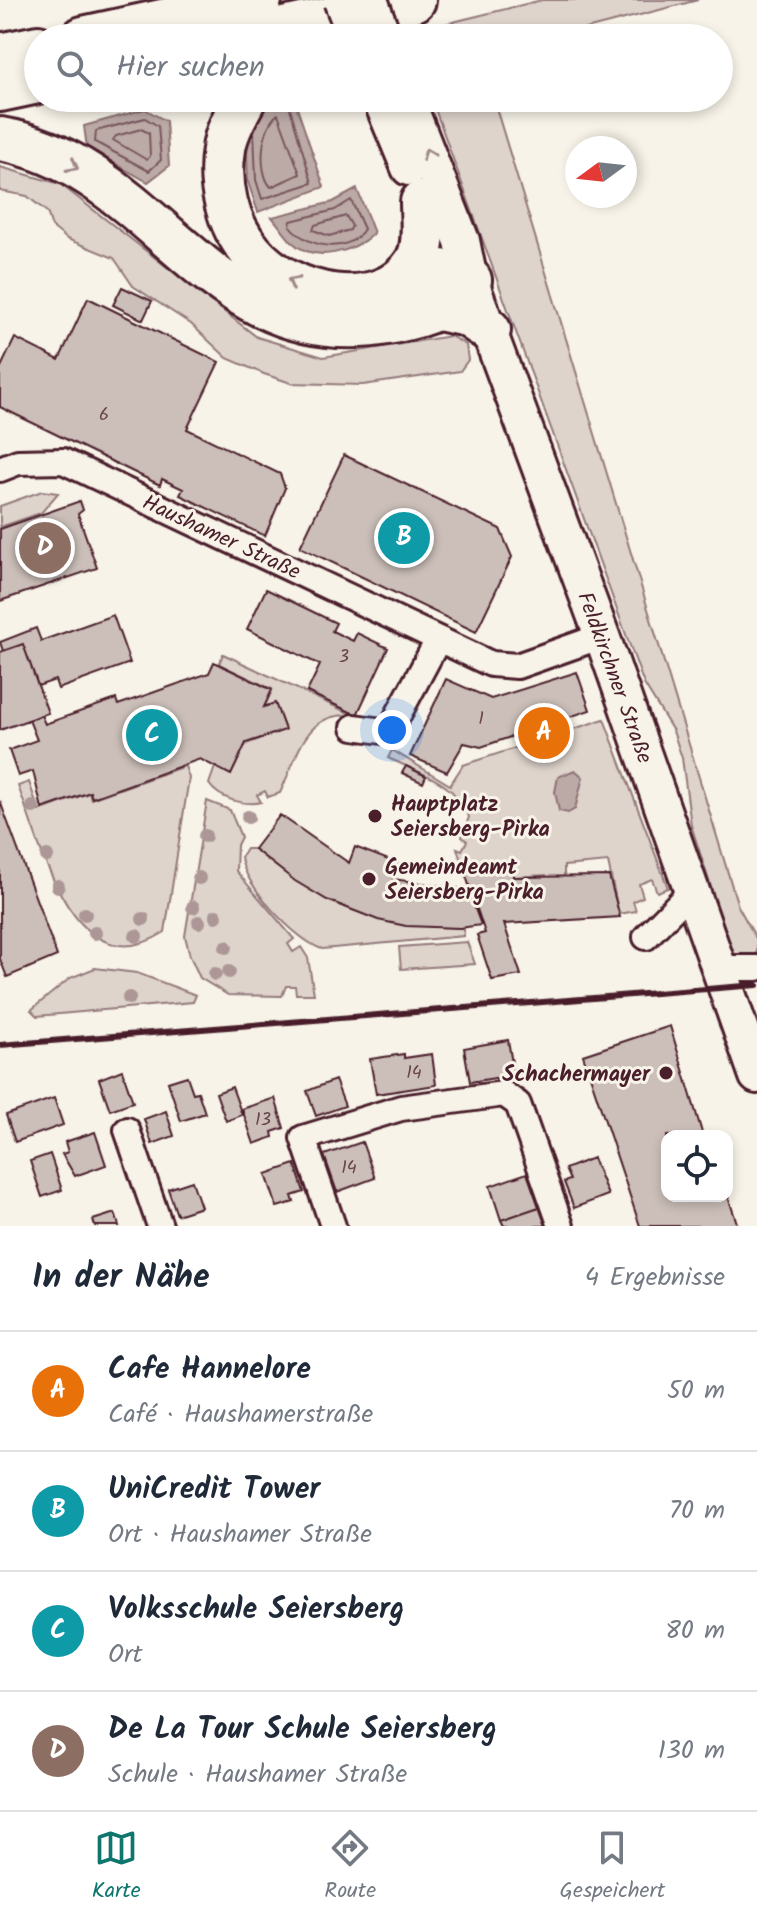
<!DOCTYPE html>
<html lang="de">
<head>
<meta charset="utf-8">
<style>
  :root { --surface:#fff; --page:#f6f6f7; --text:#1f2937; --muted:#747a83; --line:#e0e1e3; --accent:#0f766e }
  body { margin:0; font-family:Kalam,sans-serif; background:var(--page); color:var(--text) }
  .controls { position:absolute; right:24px; bottom:24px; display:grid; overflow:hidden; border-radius:16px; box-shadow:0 4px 12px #0003 }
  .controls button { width:72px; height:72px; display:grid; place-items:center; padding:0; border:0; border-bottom:2px solid var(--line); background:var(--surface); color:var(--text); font:40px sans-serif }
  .compass { position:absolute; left:565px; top:136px; width:72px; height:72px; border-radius:50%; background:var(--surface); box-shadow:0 4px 12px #0003; rotate:255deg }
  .you { position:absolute; left:392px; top:730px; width:28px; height:28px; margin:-20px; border:6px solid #fff; border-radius:50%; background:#1a73e8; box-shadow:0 0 0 12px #1a73e833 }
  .badge { display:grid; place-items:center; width:52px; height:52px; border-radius:50%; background:var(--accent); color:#fff; font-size:26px; font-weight:700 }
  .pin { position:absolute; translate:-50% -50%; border:4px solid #fff; box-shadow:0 2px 8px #0006 }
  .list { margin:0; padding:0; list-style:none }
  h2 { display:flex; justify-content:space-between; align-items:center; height:104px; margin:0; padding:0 32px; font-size:34px }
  h2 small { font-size:26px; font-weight:400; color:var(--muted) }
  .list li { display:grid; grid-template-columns:52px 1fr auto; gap:24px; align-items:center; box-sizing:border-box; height:120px; padding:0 32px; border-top:2px solid var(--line) }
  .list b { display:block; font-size:30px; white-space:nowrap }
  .list p { margin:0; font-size:26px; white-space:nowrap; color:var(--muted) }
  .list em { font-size:26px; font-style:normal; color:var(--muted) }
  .icon { flex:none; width:44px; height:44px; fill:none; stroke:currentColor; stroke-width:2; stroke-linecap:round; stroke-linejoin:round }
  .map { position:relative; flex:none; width:757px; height:1226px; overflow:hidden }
  .search { position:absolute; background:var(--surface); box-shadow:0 4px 12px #0003; left:24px; right:24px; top:24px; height:88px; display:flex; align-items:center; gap:20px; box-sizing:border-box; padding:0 28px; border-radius:44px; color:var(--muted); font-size:30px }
  .sheet { height:584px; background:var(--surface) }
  nav { display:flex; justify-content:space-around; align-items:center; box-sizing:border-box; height:112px; border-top:2px solid var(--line); background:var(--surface); font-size:22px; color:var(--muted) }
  nav a { display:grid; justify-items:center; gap:4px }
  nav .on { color:var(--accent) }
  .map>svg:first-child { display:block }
  .green { fill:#ded4cc; stroke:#947a7c; stroke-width:2 }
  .water { fill:#bcaaa7; stroke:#8e7275; stroke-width:2 }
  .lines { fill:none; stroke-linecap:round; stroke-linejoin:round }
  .shore { stroke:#78575d; stroke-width:2 }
  .building { fill:#ccbfb9; stroke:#4a1f2b; stroke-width:2 }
  .street-casing { stroke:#4a1f2b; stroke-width:30 }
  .secondary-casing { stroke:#4a1f2b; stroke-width:40 }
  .highway-casing { stroke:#4a1f2b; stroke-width:48 }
  .street { stroke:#f7f3e8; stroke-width:24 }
  .secondary { stroke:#f7f3e8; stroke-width:34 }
  .highway { stroke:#f7f3e8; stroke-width:42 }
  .rail { stroke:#4a1f2b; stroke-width:6 }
  .secondary-bridge-casing { stroke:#4a1f2b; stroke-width:40; stroke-linecap:butt }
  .secondary-bridge { stroke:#f7f3e8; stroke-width:34 }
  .tree { fill:#ac9796 }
  .oneway { stroke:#a0898a }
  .poi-dot { fill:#4a1f2b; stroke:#f7f3e8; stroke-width:3 }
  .labels { text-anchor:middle; stroke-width:6; stroke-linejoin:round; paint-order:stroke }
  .number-label { font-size:18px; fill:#6a474e }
  .street-label { font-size:22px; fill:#4a1f2b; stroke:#f7f3e8 }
  .poi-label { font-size:22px; font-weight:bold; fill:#4a1f2b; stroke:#f7f3e8; text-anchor:start }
</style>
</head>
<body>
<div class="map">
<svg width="757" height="1226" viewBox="0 0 757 1226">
  <rect width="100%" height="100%" fill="#f7f3e8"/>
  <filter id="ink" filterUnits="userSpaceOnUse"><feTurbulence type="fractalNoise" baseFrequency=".0125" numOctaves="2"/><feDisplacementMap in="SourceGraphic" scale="16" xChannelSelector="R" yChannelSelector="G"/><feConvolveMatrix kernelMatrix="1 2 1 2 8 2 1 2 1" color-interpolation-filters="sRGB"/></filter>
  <g filter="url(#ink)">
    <!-- green -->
    <path class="green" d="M542,0H698L551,38H436L445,24Z
      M431,98H493L738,906L757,940V959L734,958L691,825L682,758L673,731L644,684Z
      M0,167L60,184L257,337L323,357L450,336L466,345L468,360L460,371L363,385L291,383L264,374L227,358L191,324L133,286L114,258L67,239L52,227L47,212L27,196L0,191Z
      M42,491L58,493L41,513L0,527V506Z
      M223,654L355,716C305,709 298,756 280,793L268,797L265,791L257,795L261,802C244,806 219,799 209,784L215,767L231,775L246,744L285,730L275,703L264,707L272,689L219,664Z
      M604,719L668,888L657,892L652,879L639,884L643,897L633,901L636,911L619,914L608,862L564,866V878L547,879L546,875L514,877L512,862L462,864L457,848L462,850L467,841L462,837L469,817C455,781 422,774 388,758L392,750L450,785L463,765Z
      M185,766L189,778L165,932C74,990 41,846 18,786L29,782L39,811L89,793L91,799Z
      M207,801L230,810L241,837L237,845L236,871L294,939L288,944L293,952L301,947L308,958L314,994H296L295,986H286L282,996L228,995L200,978L190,956L185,936Z
      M246,849H254C329,908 369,925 464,928V936L322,949C296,941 243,884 241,857Z
      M467,942L475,964L401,969L399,947Z
      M95,968L137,973L196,995L193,1002L37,1016L31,1010L70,978Z"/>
    <!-- water -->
    <path class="water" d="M264,98L294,99L324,187L258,212L248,182L246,128Z
      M145,109L166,121L169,166L148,182L87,148L84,126Z
      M357,189L374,233C354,252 315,264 292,242C285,235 279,225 272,217L333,202Z
      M575,770L583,777L575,809L568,813L559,811L555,792L558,777Z"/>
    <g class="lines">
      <!-- shore -->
      <path class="shore" d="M278,114L300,174L271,187C257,172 261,126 278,114Z
        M145,118L158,126L161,160L149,171L95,142L96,131Z
        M141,129L149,133L150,156L147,160L113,140L116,136Z
        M254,131L256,180L262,199L312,183L287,98
        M351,200L364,229C348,256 306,247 290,226L291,221L335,210Z
        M346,216L352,226L350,230L329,236L313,230L315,225Z"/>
    </g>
    <!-- building -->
    <path class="building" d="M122,287L152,301L143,320L113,305Z
      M88,298L219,362L187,429L280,474L285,488L265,536L180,495L183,489L162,479L160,485L0,407V369L15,338L59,360Z
      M344,455L500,529L512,557L476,632L300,547Z
      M80,501L83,510L78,514L97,568L0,601V529Z
      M266,589L336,623L332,631L353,641L357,633L388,648L357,715L307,692L320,665L247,629Z
      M113,615L130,663L58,689L55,680L38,686L23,644L3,651L0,642L36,628L41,641Z
      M23,644L48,713L0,730V652Z
      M214,662L272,690L264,707L275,703L285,730L246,743L231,775L200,759L92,798L90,792L42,809L33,771L18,776L9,750L37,740L29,720L41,715L45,724L116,699L118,705L209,673Z
      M577,672L590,710L481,747L464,743L447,772L410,756L446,679L491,699Z
      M406,766L426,776L423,783L402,773Z
      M0,801L57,956L7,977L0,959Z
      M280,815L349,863L355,847L399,864L393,879L468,890L481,925L460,928L406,926L378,920L327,900L295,881L254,849Z
      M512,862L513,877L609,876L620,917L504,924L521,975L492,980L477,935L485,933L462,864Z
      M670,1026L703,1136H667V1196L727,1194L738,1226H640L583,1055Z
      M508,1040L514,1075L470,1082L464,1048Z
      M404,1054V1058L432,1054L436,1085L376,1094L370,1059Z
      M122,1070L133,1102L110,1110L99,1079Z
      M187,1076L193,1093L198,1092L205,1113L181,1121L168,1082Z
      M335,1080L345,1106L316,1116L307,1091Z
      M232,1087L242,1115L226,1121L216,1093Z
      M54,1098L63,1125L15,1142L6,1115Z
      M275,1098L284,1128L272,1132L273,1137L254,1144L242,1109Z
      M166,1111L174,1136L152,1144L144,1119Z
      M95,1132L106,1165L75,1176L62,1154L68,1152L65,1142Z
      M362,1142L375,1178L337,1192L324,1155Z
      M50,1154L62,1190L42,1197L30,1161Z
      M593,1158L608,1195L574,1208L564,1182L570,1180L565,1169Z
      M295,1164L304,1192L292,1196L294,1202L277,1207L266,1174Z
      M527,1173L539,1207L501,1220L490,1186Z
      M192,1181L201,1207L177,1215L168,1189Z
      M539,1207L546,1226H504L501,1220Z
      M115,1213L119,1226H95L93,1220Z"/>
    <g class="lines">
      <!-- street casing -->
      <g class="street-casing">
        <path id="street" d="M0,469L18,462L63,461L491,664L517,666L602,636
          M354,727L389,732L438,640
          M646,937L692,890
          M720,968H757
          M127,1130L160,1226
          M333,1226L303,1138L401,1108L504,1094L518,1104L561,1226"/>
      </g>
      <!-- secondary casing -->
      <g class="secondary-casing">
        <path id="secondary" d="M380,98L409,168
          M406,98L462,241L470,280L602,636L757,1076"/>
      </g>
      <!-- highway casing -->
      <g class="highway-casing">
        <path id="highway" d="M83,38L260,0
          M244,38L414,0
          M0,55L38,47
          M0,90L38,82
          M245,98C237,113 226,131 224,149C218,185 227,223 251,252C288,297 381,319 416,262C426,245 422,221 422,202
          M0,139C160,166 209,357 392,322C423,316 452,307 470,280L441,271L395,285
          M438,309L467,315L489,330"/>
      </g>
      <!-- street -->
      <use href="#street" class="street"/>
      <!-- secondary -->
      <use href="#secondary" class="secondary"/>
      <!-- highway -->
      <use href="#highway" class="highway"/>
      <!-- rail -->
      <path class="rail" d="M0,1045L757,985"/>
      <!-- secondary-bridge casing -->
      <g class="secondary-bridge-casing">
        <path id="secondary-bridge" d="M341,0L356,38
          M370,0L384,38"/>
      </g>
      <!-- secondary-bridge -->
      <use href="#secondary-bridge" class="secondary-bridge"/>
    </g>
    <!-- trees -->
    <g class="tree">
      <circle cx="33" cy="807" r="7"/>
      <circle cx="248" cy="817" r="7"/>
      <circle cx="205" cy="836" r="7"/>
      <circle cx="47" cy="856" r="7"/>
      <circle cx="199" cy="878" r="7"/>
      <circle cx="58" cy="886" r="7"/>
      <circle cx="193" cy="907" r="7"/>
      <circle cx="85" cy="914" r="7"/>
      <circle cx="216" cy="916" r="7"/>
      <circle cx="143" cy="919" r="7"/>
      <circle cx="199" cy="922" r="7"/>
      <circle cx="95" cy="933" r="7"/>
      <circle cx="136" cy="936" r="7"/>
      <circle cx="226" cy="947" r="7"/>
      <circle cx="229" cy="972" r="7"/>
      <circle cx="215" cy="974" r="7"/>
      <circle cx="129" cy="998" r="7"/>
    </g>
    <!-- one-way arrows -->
    <defs><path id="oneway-chevron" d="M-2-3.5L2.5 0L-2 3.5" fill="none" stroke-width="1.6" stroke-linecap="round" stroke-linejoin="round" transform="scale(2)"/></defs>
    <g class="oneway">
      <use href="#oneway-chevron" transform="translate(428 154) rotate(-111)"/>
      <use href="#oneway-chevron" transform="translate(73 166) rotate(28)"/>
      <use href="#oneway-chevron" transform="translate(293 282) rotate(-152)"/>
    </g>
  </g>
  <!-- markers -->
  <g class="poi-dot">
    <circle cx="375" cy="816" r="8"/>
    <circle cx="369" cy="879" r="8"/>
    <circle cx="666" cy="1073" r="8"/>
  </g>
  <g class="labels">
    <!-- number labels -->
    <g class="number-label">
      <text x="104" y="420">6</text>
      <text x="344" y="662">3</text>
      <text x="481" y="724">1</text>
      <text x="414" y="1078">14</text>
      <text x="263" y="1125">13</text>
      <text x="349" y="1173">14</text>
    </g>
    <!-- street labels -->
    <g class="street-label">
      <text transform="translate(222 536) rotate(25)" y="8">Haushamer Straße</text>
      <text transform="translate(616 677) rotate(70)" y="8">Feldkirchner Straße</text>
    </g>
    <!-- poi labels -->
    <g class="poi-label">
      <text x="391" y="811">Hauptplatz<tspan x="391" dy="25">Seiersberg-Pirka</tspan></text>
      <text x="385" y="874">Gemeindeamt<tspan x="385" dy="25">Seiersberg-Pirka</tspan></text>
      <text x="650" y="1081" text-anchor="end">Schachermayer</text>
    </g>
  </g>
</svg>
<div class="controls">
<button><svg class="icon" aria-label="locate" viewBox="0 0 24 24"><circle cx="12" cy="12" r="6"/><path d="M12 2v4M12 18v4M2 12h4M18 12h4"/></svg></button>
</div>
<svg class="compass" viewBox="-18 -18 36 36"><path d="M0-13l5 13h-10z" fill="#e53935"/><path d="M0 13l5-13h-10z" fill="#747a83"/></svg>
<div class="you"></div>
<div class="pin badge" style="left:544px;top:733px;background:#e8710a">A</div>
<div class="pin badge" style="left:404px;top:538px;background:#0f9aa8">B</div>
<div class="pin badge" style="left:152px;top:735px;background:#0f9aa8">C</div>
<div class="pin badge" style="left:45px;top:548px;background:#8d6e63">D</div>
<div class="search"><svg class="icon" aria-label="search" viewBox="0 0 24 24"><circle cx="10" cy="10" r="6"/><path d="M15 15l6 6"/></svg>Hier suchen</div>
</div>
<section class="sheet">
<h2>In der Nähe<small>4 Ergebnisse</small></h2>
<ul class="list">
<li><span class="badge" style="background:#e8710a">A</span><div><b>Cafe Hannelore</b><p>Café · Haushamerstraße</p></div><em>50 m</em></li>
<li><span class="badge" style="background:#0f9aa8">B</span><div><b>UniCredit Tower</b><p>Ort · Haushamer Straße</p></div><em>70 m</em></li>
<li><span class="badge" style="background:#0f9aa8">C</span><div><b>Volksschule Seiersberg</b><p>Ort</p></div><em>80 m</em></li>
<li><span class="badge" style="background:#8d6e63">D</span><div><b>De La Tour Schule Seiersberg</b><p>Schule · Haushamer Straße</p></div><em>130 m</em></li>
</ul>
</section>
<nav>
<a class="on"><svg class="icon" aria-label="map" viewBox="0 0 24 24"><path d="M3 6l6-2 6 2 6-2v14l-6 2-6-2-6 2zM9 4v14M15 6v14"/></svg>Karte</a>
<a><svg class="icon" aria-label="directions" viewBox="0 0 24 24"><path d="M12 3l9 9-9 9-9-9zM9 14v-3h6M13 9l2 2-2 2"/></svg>Route</a>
<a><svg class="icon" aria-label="saved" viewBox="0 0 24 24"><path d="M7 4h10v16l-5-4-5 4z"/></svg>Gespeichert</a>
</nav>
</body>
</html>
